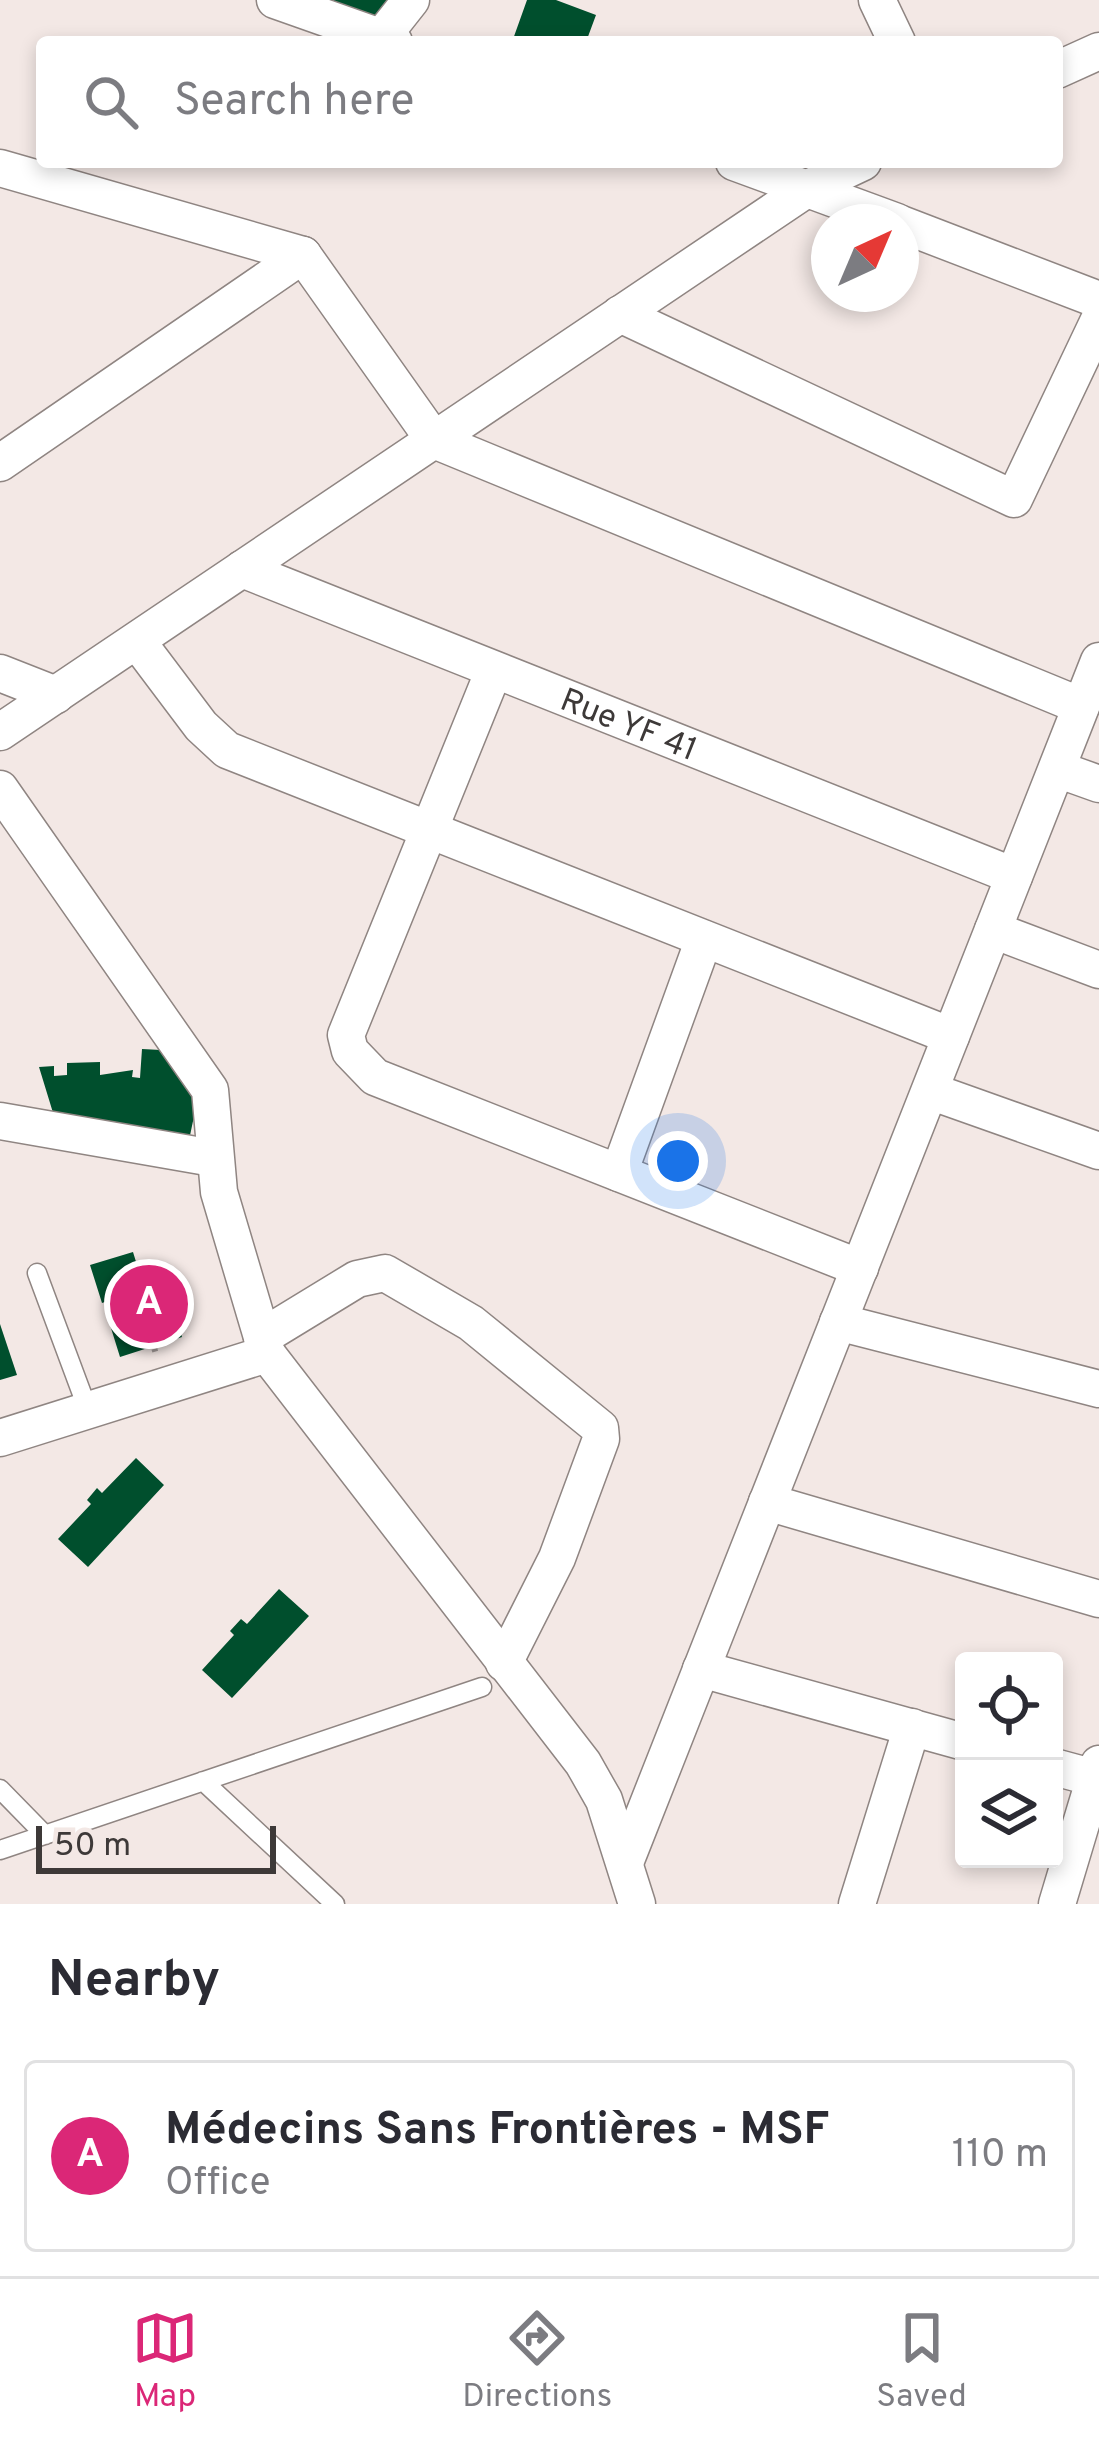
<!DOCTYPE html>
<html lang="en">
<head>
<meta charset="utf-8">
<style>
  :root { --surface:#fff; --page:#f2f2f3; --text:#2b2b33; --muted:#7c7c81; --line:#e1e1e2; --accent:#db2777 }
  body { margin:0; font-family:Overpass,sans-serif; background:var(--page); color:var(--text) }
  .controls { position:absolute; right:36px; bottom:36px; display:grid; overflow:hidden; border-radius:12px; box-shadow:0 6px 18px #0003 }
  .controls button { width:108px; height:108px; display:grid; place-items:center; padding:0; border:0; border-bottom:3px solid var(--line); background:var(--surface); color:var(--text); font:60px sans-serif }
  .compass { position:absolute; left:811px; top:204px; width:108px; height:108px; border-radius:50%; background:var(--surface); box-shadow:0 6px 18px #0003; rotate:44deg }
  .scale { position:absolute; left:36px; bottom:30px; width:240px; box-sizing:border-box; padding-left:12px; border:6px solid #3d3938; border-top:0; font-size:33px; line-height:42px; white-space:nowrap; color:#3d3938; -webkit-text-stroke:9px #f3e8e5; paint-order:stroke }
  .you { position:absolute; left:678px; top:1161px; width:42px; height:42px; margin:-30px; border:9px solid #fff; border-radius:50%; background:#1a73e8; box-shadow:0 0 0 18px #1a73e833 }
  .badge { display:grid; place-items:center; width:78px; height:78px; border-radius:50%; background:var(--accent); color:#fff; font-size:39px; font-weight:700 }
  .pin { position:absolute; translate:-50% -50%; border:6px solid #fff; box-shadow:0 3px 12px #0006 }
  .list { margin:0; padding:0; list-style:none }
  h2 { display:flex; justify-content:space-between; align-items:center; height:156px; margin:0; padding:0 48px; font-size:51px }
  h2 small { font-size:39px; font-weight:400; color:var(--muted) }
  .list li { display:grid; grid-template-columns:78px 1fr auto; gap:36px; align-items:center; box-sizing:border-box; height:192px; margin:0 24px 24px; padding:0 24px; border:3px solid var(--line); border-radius:12px }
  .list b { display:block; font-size:45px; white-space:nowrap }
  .list p { margin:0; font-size:39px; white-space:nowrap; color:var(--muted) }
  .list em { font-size:39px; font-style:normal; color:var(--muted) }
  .icon { flex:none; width:66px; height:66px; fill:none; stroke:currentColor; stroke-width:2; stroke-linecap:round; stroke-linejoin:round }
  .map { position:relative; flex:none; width:1099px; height:1904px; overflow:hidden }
  .search { position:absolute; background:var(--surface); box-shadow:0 6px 18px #0003; left:36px; right:36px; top:36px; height:132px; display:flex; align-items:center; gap:30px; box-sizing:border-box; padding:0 42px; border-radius:12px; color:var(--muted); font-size:45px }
  .sheet { height:372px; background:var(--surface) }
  nav { display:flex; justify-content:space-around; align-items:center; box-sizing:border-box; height:168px; border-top:3px solid var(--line); background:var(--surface); font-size:33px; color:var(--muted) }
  nav a { display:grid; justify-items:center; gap:6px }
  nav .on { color:var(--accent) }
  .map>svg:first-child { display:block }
  .building { fill:#004f2d }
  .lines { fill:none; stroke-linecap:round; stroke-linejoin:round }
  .lane-casing { stroke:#8f8582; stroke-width:21 }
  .street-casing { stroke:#8f8582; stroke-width:39 }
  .path { stroke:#a59d9b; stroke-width:6; stroke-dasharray:3 9; stroke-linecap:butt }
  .lane { stroke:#fff; stroke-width:18 }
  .street { stroke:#fff; stroke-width:36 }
  .labels { text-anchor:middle; stroke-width:12; stroke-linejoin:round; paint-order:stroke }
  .street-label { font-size:33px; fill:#3d3938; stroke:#f3e8e5 }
</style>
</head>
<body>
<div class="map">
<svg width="1099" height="1904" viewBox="0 0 1099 1904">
  <rect width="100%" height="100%" fill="#f3e8e5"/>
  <!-- building -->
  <path class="building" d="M331,0H395L378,29Z
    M527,0H556L596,15L586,42H512Z
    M142,1049L161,1050L197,1102L188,1145L54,1116L39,1067L54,1066V1076L67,1075V1063L100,1062V1075L133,1070L132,1077L140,1078Z
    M133,1252L137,1265L150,1260L156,1279L163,1277L182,1337L120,1357L106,1312L125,1306L122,1296L102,1303L90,1265Z
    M0,1324L17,1375L0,1380Z
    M136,1458L164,1485L88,1567L58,1539L91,1504L87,1500L97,1488L102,1493Z
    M279,1589L309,1616L232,1698L202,1670L234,1635L230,1631L241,1619L247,1624Z"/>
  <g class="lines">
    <!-- lane casing -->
    <g class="lane-casing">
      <path id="lane" d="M37,1273L88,1410
        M203,1781L335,1904
        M0,1789L45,1835
        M0,1850L482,1687"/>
    </g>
    <!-- street casing -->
    <g class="street-casing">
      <g id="street">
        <path d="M275,0L394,42"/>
        <path d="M877,0L897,42"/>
        <path d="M381,38L411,0"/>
        <path d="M1057,70L1099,51"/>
        <path d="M734,162L897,222"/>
        <path d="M0,168L303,255L434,440L1081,706"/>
        <path d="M901,224L1099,300"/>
        <path d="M620,314L1014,499L1099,320"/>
        <path d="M0,463L303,255"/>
        <path id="s1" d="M242,569L1014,876"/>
        <path d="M137,641L201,726L227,750L951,1036"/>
        <path d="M494,670L346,1035L350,1051L375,1077L860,1268"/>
        <path d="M0,673L56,695"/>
        <path d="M0,732L808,188L863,162"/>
        <path d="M1057,769L1099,784"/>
        <path d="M0,789L210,1090L219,1192L267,1354"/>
        <path d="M993,930L1099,970"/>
        <path d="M930,1091L1099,1151"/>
        <path d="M0,1121L213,1158"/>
        <path d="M619,1173L704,939"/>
        <path d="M838,1322L1099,1389"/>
        <path d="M262,1337L357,1279L385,1273L471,1323L600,1428L601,1439L557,1558L504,1663"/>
        <path d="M0,1438L267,1354L583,1763L604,1800L637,1904"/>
        <path d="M767,1502L1099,1599"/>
        <path d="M701,1669L964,1742"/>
        <path d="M1054,1767L1095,1778"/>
        <path d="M626,1860L1099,661"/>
        <path d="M857,1904L912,1727"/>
        <path d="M1057,1904L1099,1764"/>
      </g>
    </g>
    <!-- path -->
    <path class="path" d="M147,1326L156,1354"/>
    <!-- lane -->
    <use href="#lane" class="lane"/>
    <!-- street -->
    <use href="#street" class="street"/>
  </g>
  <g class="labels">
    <!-- street labels -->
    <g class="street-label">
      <text dy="12" stroke="none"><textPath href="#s1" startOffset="417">Rue YF 41</textPath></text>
    </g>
  </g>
</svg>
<div class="controls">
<button><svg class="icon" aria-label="locate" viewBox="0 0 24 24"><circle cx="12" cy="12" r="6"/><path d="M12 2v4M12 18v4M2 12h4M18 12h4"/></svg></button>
<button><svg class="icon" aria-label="layers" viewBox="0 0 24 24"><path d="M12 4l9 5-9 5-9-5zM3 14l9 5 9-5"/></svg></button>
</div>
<svg class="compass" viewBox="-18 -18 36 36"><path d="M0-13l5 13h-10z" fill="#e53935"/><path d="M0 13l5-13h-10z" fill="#7c7c81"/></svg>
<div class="scale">50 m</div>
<div class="you"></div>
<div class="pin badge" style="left:149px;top:1304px">A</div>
<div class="search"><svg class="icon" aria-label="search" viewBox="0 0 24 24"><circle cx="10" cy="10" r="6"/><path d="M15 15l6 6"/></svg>Search here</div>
</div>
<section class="sheet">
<h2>Nearby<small></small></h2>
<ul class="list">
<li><span class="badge">A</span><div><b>Médecins Sans Frontières - MSF</b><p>Office</p></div><em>110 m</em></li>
</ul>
</section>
<nav>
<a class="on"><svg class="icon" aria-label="map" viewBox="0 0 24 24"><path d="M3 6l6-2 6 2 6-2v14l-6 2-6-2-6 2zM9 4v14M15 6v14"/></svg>Map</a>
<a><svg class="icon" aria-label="directions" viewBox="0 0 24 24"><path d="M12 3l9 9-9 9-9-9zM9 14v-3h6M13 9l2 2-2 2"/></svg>Directions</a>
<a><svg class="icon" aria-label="saved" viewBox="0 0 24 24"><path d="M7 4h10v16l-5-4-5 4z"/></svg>Saved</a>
</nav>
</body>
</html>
